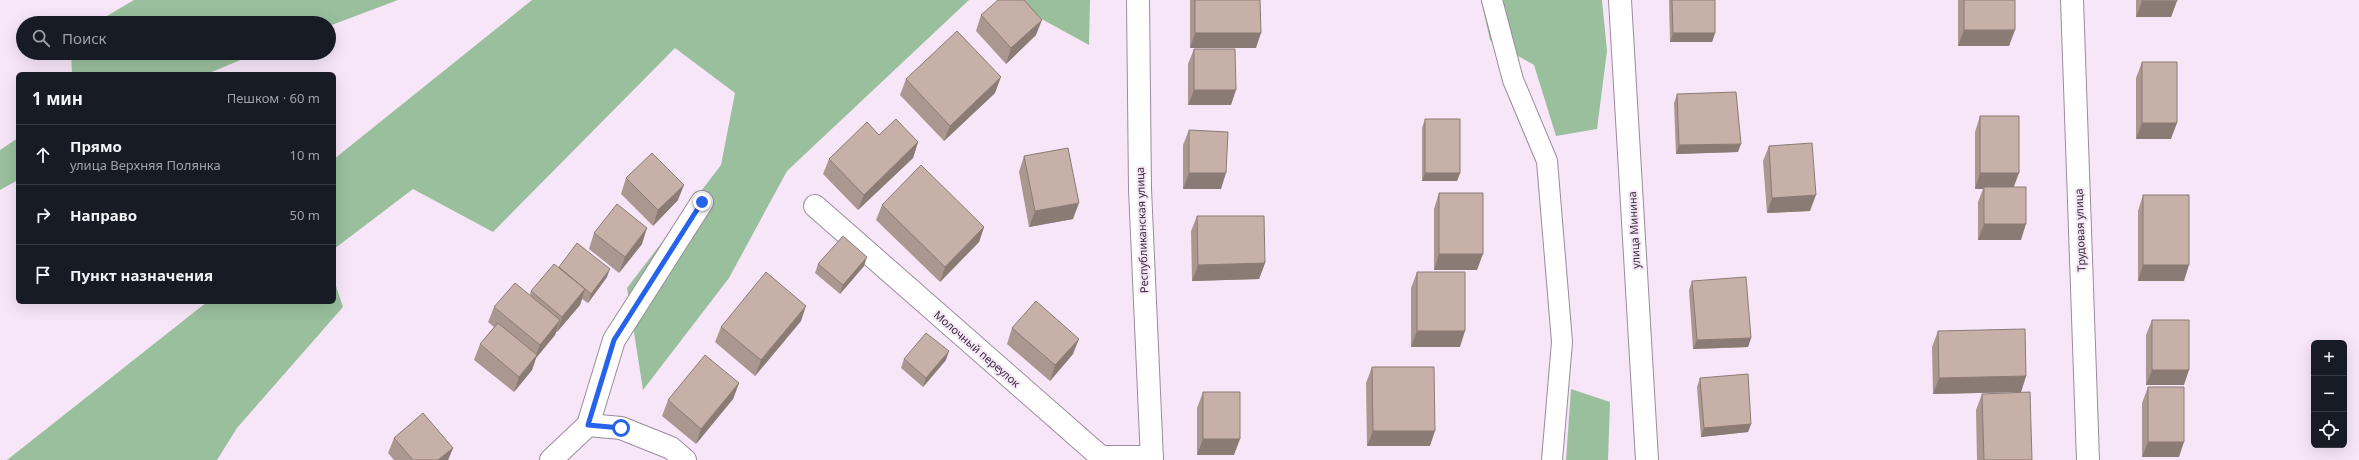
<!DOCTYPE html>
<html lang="ru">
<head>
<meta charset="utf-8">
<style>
  :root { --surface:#171b24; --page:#20242c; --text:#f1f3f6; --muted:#9ea1a6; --line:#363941 }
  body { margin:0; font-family:"Noto Sans",sans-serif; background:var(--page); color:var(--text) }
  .controls { position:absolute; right:12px; bottom:12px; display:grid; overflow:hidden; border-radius:6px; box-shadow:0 4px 16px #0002 }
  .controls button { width:36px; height:36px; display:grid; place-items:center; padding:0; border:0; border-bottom:1px solid var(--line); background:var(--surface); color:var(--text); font:20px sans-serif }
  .stop { position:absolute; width:12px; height:12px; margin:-9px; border:3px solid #2563eb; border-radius:50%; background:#fff }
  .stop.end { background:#2563eb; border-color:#fff; box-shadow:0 1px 4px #0008 }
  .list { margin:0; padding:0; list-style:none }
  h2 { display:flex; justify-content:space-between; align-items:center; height:52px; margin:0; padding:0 16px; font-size:17px }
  h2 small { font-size:13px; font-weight:400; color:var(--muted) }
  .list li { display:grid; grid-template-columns:26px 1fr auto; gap:12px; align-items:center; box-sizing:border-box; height:60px; padding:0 16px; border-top:1px solid var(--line) }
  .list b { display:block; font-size:15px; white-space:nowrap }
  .list p { margin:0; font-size:13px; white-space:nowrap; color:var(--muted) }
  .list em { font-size:13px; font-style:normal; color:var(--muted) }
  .icon { flex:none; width:22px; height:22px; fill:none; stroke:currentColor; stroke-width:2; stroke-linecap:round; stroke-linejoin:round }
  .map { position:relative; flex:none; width:2359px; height:460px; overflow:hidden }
  .search { position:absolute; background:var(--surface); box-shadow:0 4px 16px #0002; left:16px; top:16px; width:320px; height:44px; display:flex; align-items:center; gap:10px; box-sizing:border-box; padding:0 14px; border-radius:22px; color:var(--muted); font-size:15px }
  .panel { position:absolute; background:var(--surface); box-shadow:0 4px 16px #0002; left:16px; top:72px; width:320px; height:232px; border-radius:6px }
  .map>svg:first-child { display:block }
  .forest { fill:#99bf9d }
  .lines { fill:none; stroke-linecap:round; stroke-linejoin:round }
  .service-casing { stroke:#9b8c9c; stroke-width:22 }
  .minor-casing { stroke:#9b8c9c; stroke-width:24 }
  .tertiary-casing { stroke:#9b8c9c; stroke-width:24 }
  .service { stroke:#fff; stroke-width:20 }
  .minor { stroke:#fff; stroke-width:22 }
  .tertiary { stroke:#fff; stroke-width:22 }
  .wall { fill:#aa9790 }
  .shaded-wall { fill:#8b7b75 }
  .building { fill:#c6b0a7; stroke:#8b7b75 }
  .route { stroke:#2563eb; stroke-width:5 }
  .labels { text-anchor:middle; stroke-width:4; stroke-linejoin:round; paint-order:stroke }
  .street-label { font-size:11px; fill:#342e35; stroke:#f6e6f8 }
</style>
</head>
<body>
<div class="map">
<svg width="2359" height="460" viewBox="0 0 2359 460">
  <rect width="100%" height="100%" fill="#f6e6f8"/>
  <!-- forest -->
  <path class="forest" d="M134,0H398L329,26V23H95Z
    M532,0H969L787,171L729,278L643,390L627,288L721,165L735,93L675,48L493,232L413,189L334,249V159Z
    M1007,0H1090L1089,45Z
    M1481,0H1602L1607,51L1597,129L1556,136L1534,65L1490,40Z
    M71,53H257L207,74H72Z
    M18,138V180L0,190V150Z
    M334,280L343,307L237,428L217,460H7L207,302H334Z
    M1571,389L1610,402L1608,460H1566Z"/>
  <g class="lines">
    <!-- service casing -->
    <g class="service-casing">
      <path id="service" d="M1492,0L1513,80L1547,161L1562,342L1552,460"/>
    </g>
    <!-- minor casing -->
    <g class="minor-casing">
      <path id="minor" d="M1620,0L1647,460
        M2072,0L2088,460
        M815,206L1101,457H1152
        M588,425L614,340L702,202
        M551,460L588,425L621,428L671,448L685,460"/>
    </g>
    <!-- tertiary casing -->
    <g class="tertiary-casing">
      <path id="tertiary" d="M1138,0L1140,189L1152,460"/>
    </g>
    <!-- service -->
    <use href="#service" class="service"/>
    <!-- minor -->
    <use href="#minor" class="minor"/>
    <!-- tertiary -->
    <use href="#tertiary" class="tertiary"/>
  </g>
  <!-- wall -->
  <path class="wall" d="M1190,0H1260L1256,48H1190Z
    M1669,0H1715V33L1712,42H1670Z
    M1958,0H2015L2009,46H1958Z
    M2136,0H2177L2171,17H2136Z
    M981,15L1036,35L1006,64L976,31Z
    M1194,49L1231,105H1188V64Z
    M2142,62L2171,139H2136V78Z
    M906,79L995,93L944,141L900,95Z
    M1677,94L1738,152L1676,154L1674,103Z
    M1980,116L2014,187L2021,240H1978V202L1983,189H1975V132Z
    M1425,119L1460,173L1457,181H1422V128Z
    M1189,130L1221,189H1183V145Z
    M918,142L913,158L858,210L823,174L829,159Z
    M1769,146L1810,211L1767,213L1763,161Z
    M1024,156L1073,219L1029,227L1019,172Z
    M626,178L678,200L653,226L621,194Z
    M1439,193L1477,270H1434V209Z
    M2143,195L2184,281H2138V211Z
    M882,205L984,227L979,242L940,282L876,220Z
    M1197,216L1265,263L1259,279L1192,281L1191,231Z
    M594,233L642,244L619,273L589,249Z
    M818,264L864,266L840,294L815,273Z
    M559,267L607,277L588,303L582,299L580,305L557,332H556L555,335L536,358L532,370L514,392L474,360L480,344L494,327L488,322L494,307L530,295L531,291Z
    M1417,272L1460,347H1411V288Z
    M1692,281L1751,338L1748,347L1693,349L1689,290Z
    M2152,320L2184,385H2146V335Z
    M801,321L755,376L715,342L721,327Z
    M1012,328L1073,354L1050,381L1007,344Z
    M1938,331L2026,376L2021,392L1933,394L1932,347Z
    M904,359L946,360L923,387L901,368Z
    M1372,367L1430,446H1367L1366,383Z
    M1700,378L1751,424L1748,432L1701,437L1697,387Z
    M739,383L733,399L696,444L662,416L668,400Z
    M2148,387L2179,457H2142V403Z
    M1203,392L1234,455H1197V408Z
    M1982,394L2032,460H1977L1976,410Z
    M394,438L453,448L448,460H394L388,453Z"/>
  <!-- shaded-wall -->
  <path class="shaded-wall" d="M2142,1H2177L2171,17H2136Z
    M1042,20L1036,35L1006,64L1011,48Z
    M1964,30H2015L2009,46H1958Z
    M1195,33H1261L1256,48H1190Z
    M1673,33H1715L1712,42H1670Z
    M1001,77L995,93L944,141L950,126Z
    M1194,90H1236L1231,105H1188Z
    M2142,123H2177L2171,139H2136Z
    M918,142L913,158L858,210L864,195Z
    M1741,144L1738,152L1676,154L1679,145Z
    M1189,173H1226L1221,189H1183Z
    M1425,173H1460L1457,181H1422Z
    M1980,173H2019L2013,189L1984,187L1983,189H1975Z
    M684,185L678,200L653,226L658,210Z
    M1816,195L1810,211L1767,213L1772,198Z
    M1079,203L1073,219L1029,227L1035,211Z
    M1984,224H2026L2021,240H1978Z
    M984,227L979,242L940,282L945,267Z
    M647,228L642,244L619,273L625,257Z
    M1439,254H1483L1477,270H1434Z
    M867,257L864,266L840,294L843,285Z
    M1265,263L1259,279L1192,281L1198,265Z
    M2143,265H2189L2184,281H2138Z
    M610,269L607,277L588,303L591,294Z
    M585,289L580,305L557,332L562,317Z
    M806,306L801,321L755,376L761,360Z
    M560,320L555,335L536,358L532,370L514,392L519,377L535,357L540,345Z
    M1417,331H1465L1460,347H1411Z
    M1751,338L1748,347L1693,349L1697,340Z
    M1079,339L1073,354L1050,381L1055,365Z
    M949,351L946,360L923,387L926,378Z
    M2152,370H2189L2184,385H2146Z
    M2026,376L2021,392L1933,394L1939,378Z
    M739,383L733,399L696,444L701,429Z
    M1751,424L1748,432L1701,437L1704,428Z
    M1373,431H1435L1430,446H1367Z
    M1203,439H1240L1234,455H1197Z
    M2148,442H2184L2179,457H2142Z
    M453,448L448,460H438Z"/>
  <!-- building -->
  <path class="building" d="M998,0H1024L1042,20L1011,48L981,15Z
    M1195,0H1260L1261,33H1195Z
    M1672,0H1715V33H1673Z
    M1964,0H2015V30H1964Z
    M2142,0H2177V1H2142Z
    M957,31L1001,77L950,126L906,79Z
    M1194,49H1235L1236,90H1194Z
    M2142,62H2177V123H2142Z
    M1736,92L1741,144L1679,145L1677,94Z
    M1980,116H2019V173H1980Z
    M896,119L918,142L864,195L829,159L867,122L879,135Z
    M1425,119H1460V173H1425Z
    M1189,130L1228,132L1226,173H1189Z
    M1812,143L1816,195L1772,198L1769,146Z
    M1068,148L1079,203L1035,211L1024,156Z
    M652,153L684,185L658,210L626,178Z
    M921,165L984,227L945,267L882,205Z
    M1984,187H2026V224H1984Z
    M1439,193H1483V254H1439Z
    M2143,195H2189V265H2143Z
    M617,204L647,228L625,257L594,233Z
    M1197,216H1264L1265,263L1198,265Z
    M843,236L867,257L843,285L818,264Z
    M577,243L610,269L591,294L559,267Z
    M554,264L585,289L562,317L531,291Z
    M766,272L806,306L761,360L721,327Z
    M1417,272H1465V331H1417Z
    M1746,277L1751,338L1697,340L1692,281Z
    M515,283L560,320L540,345L494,307Z
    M1036,301L1079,339L1055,365L1012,328Z
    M2152,320H2189V370H2152Z
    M498,323L537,355L519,377L480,344Z
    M2025,329L2026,376L1939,378L1938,331Z
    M926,333L949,351L926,378L904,359Z
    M705,355L739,383L701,429L668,400Z
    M1372,367H1434L1435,431H1373Z
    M1748,374L1751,424L1704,428L1700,378Z
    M2148,387H2184V442H2148Z
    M1203,392H1240V439H1203Z
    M2030,392L2032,460H1984L1982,394Z
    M423,413L453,448L438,460H413L394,438Z"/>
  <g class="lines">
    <!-- route -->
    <path class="route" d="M621,428L588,425L614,340L702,202"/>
  </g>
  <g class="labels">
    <!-- street labels -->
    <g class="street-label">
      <text transform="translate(1142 230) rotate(-92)" y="4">Республиканская улица</text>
      <text transform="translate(1634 230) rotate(-93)" y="4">улица Минина</text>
      <text transform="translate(2080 230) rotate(-92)" y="4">Трудовая улица</text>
      <text transform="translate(977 349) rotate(41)" y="4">Молочный переулок</text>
    </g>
  </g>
</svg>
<div class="controls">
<button>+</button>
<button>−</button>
<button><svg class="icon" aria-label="locate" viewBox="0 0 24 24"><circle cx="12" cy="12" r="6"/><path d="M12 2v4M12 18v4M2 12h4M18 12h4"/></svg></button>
</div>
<div class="stop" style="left:621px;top:428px"></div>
<div class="stop end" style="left:702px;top:202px"></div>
<div class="search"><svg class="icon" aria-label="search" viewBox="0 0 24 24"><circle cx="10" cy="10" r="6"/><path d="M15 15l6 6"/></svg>Поиск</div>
<section class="panel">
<h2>1 мин<small>Пешком · 60 m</small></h2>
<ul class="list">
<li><svg class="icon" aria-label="ahead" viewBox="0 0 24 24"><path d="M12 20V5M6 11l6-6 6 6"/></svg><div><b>Прямо</b><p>улица Верхняя Полянка</p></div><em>10 m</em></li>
<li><svg class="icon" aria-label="right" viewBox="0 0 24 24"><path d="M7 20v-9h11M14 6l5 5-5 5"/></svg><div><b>Направо</b></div><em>50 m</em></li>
<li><svg class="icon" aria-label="arrive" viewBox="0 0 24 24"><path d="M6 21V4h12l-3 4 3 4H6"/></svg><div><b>Пункт назначения</b></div></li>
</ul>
</section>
</div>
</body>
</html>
